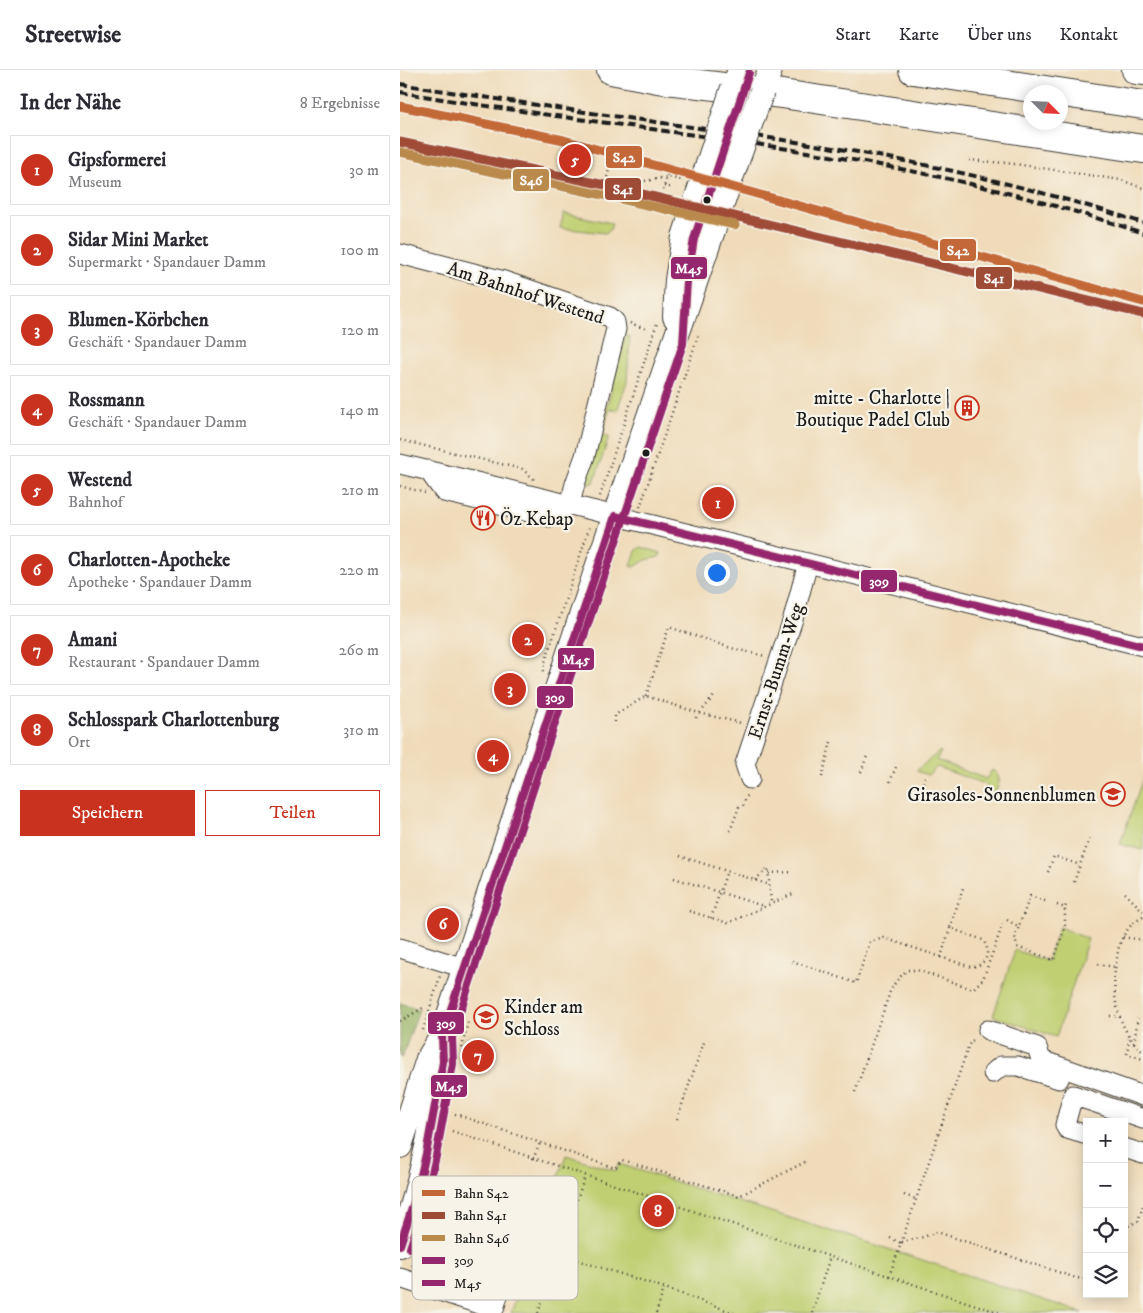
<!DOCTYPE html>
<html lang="de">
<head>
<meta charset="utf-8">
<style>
  :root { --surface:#fff; --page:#f2f2f3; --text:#2b2b33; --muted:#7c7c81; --line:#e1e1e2; --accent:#c8321e }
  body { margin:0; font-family:"IM FELL DW Pica",serif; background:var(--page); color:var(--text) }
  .controls { position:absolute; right:15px; bottom:15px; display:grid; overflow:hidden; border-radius:0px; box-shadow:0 2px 12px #0003 }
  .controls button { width:45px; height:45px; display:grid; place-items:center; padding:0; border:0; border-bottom:1px solid var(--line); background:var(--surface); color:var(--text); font:25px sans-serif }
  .compass { position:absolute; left:623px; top:15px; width:45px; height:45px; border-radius:50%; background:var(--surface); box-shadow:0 2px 12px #0003; rotate:114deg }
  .you { position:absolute; left:316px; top:502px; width:18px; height:18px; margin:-12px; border:4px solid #fff; border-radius:50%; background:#1a73e8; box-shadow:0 0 0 8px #1a73e833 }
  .badge { display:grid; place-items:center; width:32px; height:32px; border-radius:50%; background:var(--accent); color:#fff; font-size:16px; font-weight:700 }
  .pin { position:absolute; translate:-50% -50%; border:2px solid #fff; box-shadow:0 1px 5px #0006 }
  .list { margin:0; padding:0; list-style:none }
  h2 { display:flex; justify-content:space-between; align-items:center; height:65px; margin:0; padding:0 20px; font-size:21px }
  h2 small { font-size:16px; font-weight:400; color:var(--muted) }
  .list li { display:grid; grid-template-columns:32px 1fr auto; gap:15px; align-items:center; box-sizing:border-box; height:70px; margin:0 10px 10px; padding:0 10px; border:1px solid var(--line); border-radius:0px }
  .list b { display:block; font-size:19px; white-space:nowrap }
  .list p { margin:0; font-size:16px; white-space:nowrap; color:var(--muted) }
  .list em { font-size:16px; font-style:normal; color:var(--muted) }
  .actions { display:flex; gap:10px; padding:15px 20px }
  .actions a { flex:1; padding:11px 0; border:1px solid var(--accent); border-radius:0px; text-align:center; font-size:18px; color:var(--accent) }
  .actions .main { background:var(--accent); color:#fff }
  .icon { flex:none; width:28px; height:28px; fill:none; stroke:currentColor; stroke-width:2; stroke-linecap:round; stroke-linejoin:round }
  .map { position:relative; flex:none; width:743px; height:1243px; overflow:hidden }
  header { display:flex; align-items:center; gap:30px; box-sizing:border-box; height:70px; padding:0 25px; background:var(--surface); border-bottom:1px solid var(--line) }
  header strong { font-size:24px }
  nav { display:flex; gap:28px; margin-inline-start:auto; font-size:18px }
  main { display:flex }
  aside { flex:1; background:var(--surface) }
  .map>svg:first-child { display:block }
  .green { fill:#c0cf72; stroke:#6e7647 }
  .forest { fill:#98b264; stroke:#5a6740 }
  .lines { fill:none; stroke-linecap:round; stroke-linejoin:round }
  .minor-casing { stroke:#3c3934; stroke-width:21 }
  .major-casing { stroke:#3c3934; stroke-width:26 }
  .highway-casing { stroke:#3c3934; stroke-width:30 }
  .path { stroke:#3c3934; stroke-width:2.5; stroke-dasharray:1 4; stroke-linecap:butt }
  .minor { stroke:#fff; stroke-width:19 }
  .major { stroke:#fff; stroke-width:24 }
  .highway { stroke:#fff; stroke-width:28 }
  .rail { stroke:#1c1c1c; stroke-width:4; stroke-dasharray:8 4; stroke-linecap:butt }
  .major-bridge-casing { stroke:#3c3934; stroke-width:26; stroke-linecap:butt }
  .major-bridge { stroke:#fff; stroke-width:24 }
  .bus-1-casing { stroke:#f7f3e8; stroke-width:11 }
  .bus-2-casing { stroke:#f7f3e8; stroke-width:11 }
  .bus-1 { stroke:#95276e; stroke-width:8 }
  .bus-2 { stroke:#95276e; stroke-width:8 }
  .rail-1-casing { stroke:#f7f3e8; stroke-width:12 }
  .rail-2-casing { stroke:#f7f3e8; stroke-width:12 }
  .rail-3-casing { stroke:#f7f3e8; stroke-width:12 }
  .rail-1 { stroke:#c36939; stroke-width:9 }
  .rail-2 { stroke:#9f4c37; stroke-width:9 }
  .rail-3 { stroke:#ba8a4d; stroke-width:9 }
  .bus-dot { fill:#1c1c1c; stroke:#f7f3e8; stroke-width:2 }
  .labels { text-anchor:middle; stroke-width:4.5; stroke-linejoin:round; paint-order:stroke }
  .street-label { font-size:19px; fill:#1c1c1c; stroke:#f7f3e8 }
  .poi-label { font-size:19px; fill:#1c1c1c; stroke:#f7f3e8; text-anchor:end }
  .key { fill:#f7f3e8; stroke:#b5b2ab; stroke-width:1 }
  .key-label { font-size:14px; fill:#1c1c1c }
  .line-badge { stroke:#f7f3e8; stroke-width:2 }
  .badge-label { font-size:14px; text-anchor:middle; font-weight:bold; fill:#fff }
</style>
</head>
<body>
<header>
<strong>Streetwise</strong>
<nav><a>Start</a><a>Karte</a><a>Über uns</a><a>Kontakt</a></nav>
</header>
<main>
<aside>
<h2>In der Nähe<small>8 Ergebnisse</small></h2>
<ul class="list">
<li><span class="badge">1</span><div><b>Gipsformerei</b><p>Museum</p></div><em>30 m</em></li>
<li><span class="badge">2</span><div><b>Sidar Mini Market</b><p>Supermarkt · Spandauer Damm</p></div><em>100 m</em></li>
<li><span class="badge">3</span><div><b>Blumen-Körbchen</b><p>Geschäft · Spandauer Damm</p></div><em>120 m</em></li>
<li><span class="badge">4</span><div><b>Rossmann</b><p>Geschäft · Spandauer Damm</p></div><em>140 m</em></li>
<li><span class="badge">5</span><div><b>Westend</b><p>Bahnhof</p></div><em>210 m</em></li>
<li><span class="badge">6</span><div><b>Charlotten-Apotheke</b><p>Apotheke · Spandauer Damm</p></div><em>220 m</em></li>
<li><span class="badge">7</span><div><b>Amani</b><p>Restaurant · Spandauer Damm</p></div><em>260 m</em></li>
<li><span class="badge">8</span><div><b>Schlosspark Charlottenburg</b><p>Ort</p></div><em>310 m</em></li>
</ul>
<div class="actions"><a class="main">Speichern</a><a>Teilen</a></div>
</aside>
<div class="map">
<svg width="743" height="1243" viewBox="0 0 743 1243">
  <rect width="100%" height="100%" fill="#f7f3e8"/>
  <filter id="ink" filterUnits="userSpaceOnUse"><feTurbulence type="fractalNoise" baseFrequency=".02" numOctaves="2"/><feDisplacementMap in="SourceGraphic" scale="10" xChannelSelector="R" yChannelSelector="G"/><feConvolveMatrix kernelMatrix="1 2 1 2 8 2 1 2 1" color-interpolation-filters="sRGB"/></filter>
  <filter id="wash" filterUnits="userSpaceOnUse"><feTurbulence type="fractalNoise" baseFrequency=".0096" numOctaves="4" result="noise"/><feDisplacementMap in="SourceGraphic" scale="20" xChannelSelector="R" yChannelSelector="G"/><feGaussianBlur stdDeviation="1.12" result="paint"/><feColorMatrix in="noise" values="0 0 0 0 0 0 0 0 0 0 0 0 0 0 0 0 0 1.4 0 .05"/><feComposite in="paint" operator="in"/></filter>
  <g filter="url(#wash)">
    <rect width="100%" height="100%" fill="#efdbb9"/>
    <!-- green -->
    <path class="green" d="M164,143L212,153L210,160L205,163L160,158Z
      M230,266L227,311L217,341L210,338L202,365L209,367L194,412L189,414L183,413L186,405L191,398L225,267Z
      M241,477L261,483L259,487L246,490L234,497L231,496L236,481Z
      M540,681L541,682L536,690L586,709L592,700L596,702L599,709C600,718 594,725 584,725L587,715L537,697L528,705L516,701Z
      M743,708V780L720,774Z
      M659,857L688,869L656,967L593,946L615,880L647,891Z
      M166,1085L216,1101L219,1094L498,1182L683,1243H111Z"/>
    <!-- forest -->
    <path class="forest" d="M0,933L19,939L2,988L0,984Z"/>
  </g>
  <g filter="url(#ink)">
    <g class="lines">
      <!-- minor casing -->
      <g class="minor-casing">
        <path id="minor" d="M0,184L104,211L210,247L215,252L216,259L185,386L175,414L170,434L150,447L44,422L28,400
          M0,394C116,421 232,450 347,478L743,576
          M350,709L345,694L393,549L408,493
          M0,878L64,898
          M588,960L637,977L641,990L743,1026
          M593,1003L601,996H618L659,1009
          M687,1065L667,1059L665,1055L673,1025L743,1049
          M724,1078L743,1084
          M0,1208L94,1239L101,1216
          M62,1228L69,1205"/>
      </g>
      <!-- major casing -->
      <g class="major-casing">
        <path id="major" d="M333,18L340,0
          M362,21L370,0
          M275,247L277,210L284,167
          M0,1076L28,989L42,966L204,477L331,108
          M0,1175C15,1131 26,1087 34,1041C38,1018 43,996 42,973"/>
      </g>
      <!-- highway casing -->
      <g class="highway-casing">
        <path id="highway" d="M211,0L258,9L382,24L743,79
          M513,0L743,35
          M736,0L743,1"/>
      </g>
      <!-- path -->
      <path class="path" d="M569,90L615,94L721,110L743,118
        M245,111L268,107L281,110
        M206,112L212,87
        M264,116L270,117
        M344,123L350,125
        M262,125L268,102
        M341,142L345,145
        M230,253L248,260
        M0,370L122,399L134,409
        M0,416L25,423
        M200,426L257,253
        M240,437L298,266
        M144,601L143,598L190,455
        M246,626L269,557L331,578L365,586
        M300,643L314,626H315
        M296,648L297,643
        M215,652V645L246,626L299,643L341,653
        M461,702L467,686
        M422,707L431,672
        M490,712L496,697
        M520,722L525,707
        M550,733L556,718
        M330,761L339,737L343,736L346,727L350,724
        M280,786L370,815
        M648,802L654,786L680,795
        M369,803L393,802
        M274,808L363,836
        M355,810L368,798L371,833
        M674,812L690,767
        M725,823L743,841
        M645,831L630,826L615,867L617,877L654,890L665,857V838
        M657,835L665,838L666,835
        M289,841L328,853L393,824
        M743,847C736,851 730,855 726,862C720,870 718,879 717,888C710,921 716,958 743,982
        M311,848L327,801
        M607,850L619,857
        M550,858L541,887L571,897C586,896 592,882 583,870L550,858L563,818
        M723,867L743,870
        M392,891L456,913L470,872L484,868L541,887
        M698,894L715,897
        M710,946L721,947
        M0,951L23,938
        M23,960L40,906
        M729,968L727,984L743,989
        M734,973L738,948
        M62,978L68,951
        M455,1022L490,922L496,911L507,900H517L573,919L583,909L603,854
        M55,1044L215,1098L222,1090L339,1126L405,1092
        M277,1049L304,972
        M52,1061L600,1243
        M133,1089L140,1073
        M504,1125L516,1129
        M724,1158L738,1151L743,1136
        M490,1168L501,1173
        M502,1172L520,1168L537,1162L676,1208L687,1209
        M158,1184L265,1218L334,1243
        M12,1196L16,1185
        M489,1206L498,1182L570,972L575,969
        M138,1243L185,1106
        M256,1243L264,1219
        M412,1243L430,1187"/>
      <!-- minor -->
      <use href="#minor" class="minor"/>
      <!-- major -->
      <use href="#major" class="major"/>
      <!-- highway -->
      <use href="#highway" class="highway"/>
      <!-- rail -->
      <path class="rail" d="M0,14C88,28 176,41 263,53C339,64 414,73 489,88C575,104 660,126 743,153
        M0,22C161,50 325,65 485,96C572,112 659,135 743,163"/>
      <!-- major-bridge casing -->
      <g class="major-bridge-casing">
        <path id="major-bridge" d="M331,108L362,21
          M284,167L333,18"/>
      </g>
      <!-- major-bridge -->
      <use href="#major-bridge" class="major-bridge"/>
      <!-- bus-1 casing -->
      <g class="bus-1-casing">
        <path id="bus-1" d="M215,446L743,576
          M0,1175L16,1126L26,1084L43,992L42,966L215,446"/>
      </g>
      <!-- bus-2 casing -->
      <g class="bus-2-casing">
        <path id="bus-2" d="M10,1178L26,1129L36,1086L53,994L52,967L171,604L283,274L287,211L294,169L349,3"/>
      </g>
      <!-- bus-1 -->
      <use href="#bus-1" class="bus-1"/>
      <!-- bus-2 -->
      <use href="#bus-2" class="bus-2"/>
      <!-- rail-1 casing -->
      <g class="rail-1-casing">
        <path id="rail-1" d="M0,36L164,70L743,232"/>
      </g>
      <!-- rail-2 casing -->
      <g class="rail-2-casing">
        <path id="rail-2" d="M0,72L205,115L743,244"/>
      </g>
      <!-- rail-3 casing -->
      <g class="rail-3-casing">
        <path id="rail-3" d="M0,82L203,125L335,155"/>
      </g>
      <!-- rail-1 -->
      <use href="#rail-1" class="rail-1"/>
      <!-- rail-2 -->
      <use href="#rail-2" class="rail-2"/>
      <!-- rail-3 -->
      <use href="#rail-3" class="rail-3"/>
    </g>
  </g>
  <!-- icons -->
  <defs>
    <g id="building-ring" transform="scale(1.25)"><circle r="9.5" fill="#f7f3e8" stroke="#c8321e" stroke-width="1.5"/><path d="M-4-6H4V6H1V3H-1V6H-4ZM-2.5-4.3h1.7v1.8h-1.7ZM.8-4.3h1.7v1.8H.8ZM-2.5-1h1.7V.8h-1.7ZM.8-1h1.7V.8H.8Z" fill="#c8321e"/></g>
    <g id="restaurant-ring" transform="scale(1.25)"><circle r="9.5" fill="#f7f3e8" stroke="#c8321e" stroke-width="1.5"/><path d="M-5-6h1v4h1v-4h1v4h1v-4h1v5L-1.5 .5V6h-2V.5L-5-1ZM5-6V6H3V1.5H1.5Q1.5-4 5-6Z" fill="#c8321e"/></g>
    <g id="school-ring" transform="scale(1.25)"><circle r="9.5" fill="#f7f3e8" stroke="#c8321e" stroke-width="1.5"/><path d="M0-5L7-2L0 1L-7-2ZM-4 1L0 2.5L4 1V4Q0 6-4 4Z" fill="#c8321e"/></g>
  </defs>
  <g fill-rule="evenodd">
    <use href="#building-ring" x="567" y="338"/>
    <use href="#restaurant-ring" x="83" y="448"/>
    <use href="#school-ring" x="713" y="724"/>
    <use href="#school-ring" x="86" y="947"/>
  </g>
  <!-- markers -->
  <g class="bus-dot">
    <circle cx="307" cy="130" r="4.5"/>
    <circle cx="246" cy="383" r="4.5"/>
  </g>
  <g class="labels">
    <!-- street labels -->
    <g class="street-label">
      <text transform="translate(126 222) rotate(18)" y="7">Am Bahnhof Westend</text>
      <text transform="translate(375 601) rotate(-72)" y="7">Ernst-Bumm-Weg</text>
    </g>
    <!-- poi labels -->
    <g class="poi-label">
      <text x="550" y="334">mitte - Charlotte |<tspan x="550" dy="22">Boutique Padel Club</tspan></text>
      <text x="100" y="455" text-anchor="start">Öz Kebap</text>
      <text x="696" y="731">Girasoles-Sonnenblumen</text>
      <text x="104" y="943" text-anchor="start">Kinder am<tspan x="104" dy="22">Schloss</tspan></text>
    </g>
  </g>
  <!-- legend -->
  <rect x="12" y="1106" width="166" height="124" rx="8" class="key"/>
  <rect x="22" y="1120" width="23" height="6" fill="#c36939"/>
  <rect x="22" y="1142" width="23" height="7" fill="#9f4c37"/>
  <rect x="22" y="1165" width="23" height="6" fill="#ba8a4d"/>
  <rect x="22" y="1187" width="23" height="7" fill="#95276e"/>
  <rect x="22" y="1210" width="23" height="6" fill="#95276e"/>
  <g class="key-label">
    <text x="54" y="1128">Bahn S42</text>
    <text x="54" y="1150">Bahn S41</text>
    <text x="54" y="1173">Bahn S46</text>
    <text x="54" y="1195">309</text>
    <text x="54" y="1218">M45</text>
  </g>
  <g class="line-badge">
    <rect x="205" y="75" width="38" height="24" rx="5" fill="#c36939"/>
    <rect x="112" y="98" width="38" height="24" rx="5" fill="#ba8a4d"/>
    <rect x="204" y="107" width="38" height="24" rx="5" fill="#9f4c37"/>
    <rect x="539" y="168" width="38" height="24" rx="5" fill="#c36939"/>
    <rect x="270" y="186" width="38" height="24" rx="5" fill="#95276e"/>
    <rect x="575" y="196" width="38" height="24" rx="5" fill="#9f4c37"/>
    <rect x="460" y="499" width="38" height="24" rx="5" fill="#95276e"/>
    <rect x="157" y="577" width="38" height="24" rx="5" fill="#95276e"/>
    <rect x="136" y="615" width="38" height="24" rx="5" fill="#95276e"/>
    <rect x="27" y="941" width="38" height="24" rx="5" fill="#95276e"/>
    <rect x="30" y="1004" width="38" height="24" rx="5" fill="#95276e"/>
  </g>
  <g class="badge-label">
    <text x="224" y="92">S42</text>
    <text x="131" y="115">S46</text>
    <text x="223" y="124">S41</text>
    <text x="558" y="185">S42</text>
    <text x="289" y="203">M45</text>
    <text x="594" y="213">S41</text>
    <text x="479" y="516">309</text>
    <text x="176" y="594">M45</text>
    <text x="155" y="632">309</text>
    <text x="46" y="958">309</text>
    <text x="49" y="1021">M45</text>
  </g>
</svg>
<div class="controls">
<button>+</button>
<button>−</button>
<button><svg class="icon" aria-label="locate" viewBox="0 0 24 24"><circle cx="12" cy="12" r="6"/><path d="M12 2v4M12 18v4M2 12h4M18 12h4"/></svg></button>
<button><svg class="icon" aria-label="layers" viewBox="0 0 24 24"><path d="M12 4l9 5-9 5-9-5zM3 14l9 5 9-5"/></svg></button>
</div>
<svg class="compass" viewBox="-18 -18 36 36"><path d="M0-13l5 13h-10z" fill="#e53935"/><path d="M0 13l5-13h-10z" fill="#7c7c81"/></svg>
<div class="you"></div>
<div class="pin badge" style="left:318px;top:433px">1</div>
<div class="pin badge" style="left:128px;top:570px">2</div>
<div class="pin badge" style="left:110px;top:619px">3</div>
<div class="pin badge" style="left:93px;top:686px">4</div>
<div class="pin badge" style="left:175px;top:90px">5</div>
<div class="pin badge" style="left:43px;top:854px">6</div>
<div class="pin badge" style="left:78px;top:986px">7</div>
<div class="pin badge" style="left:258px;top:1141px">8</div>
</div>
</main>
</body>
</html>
